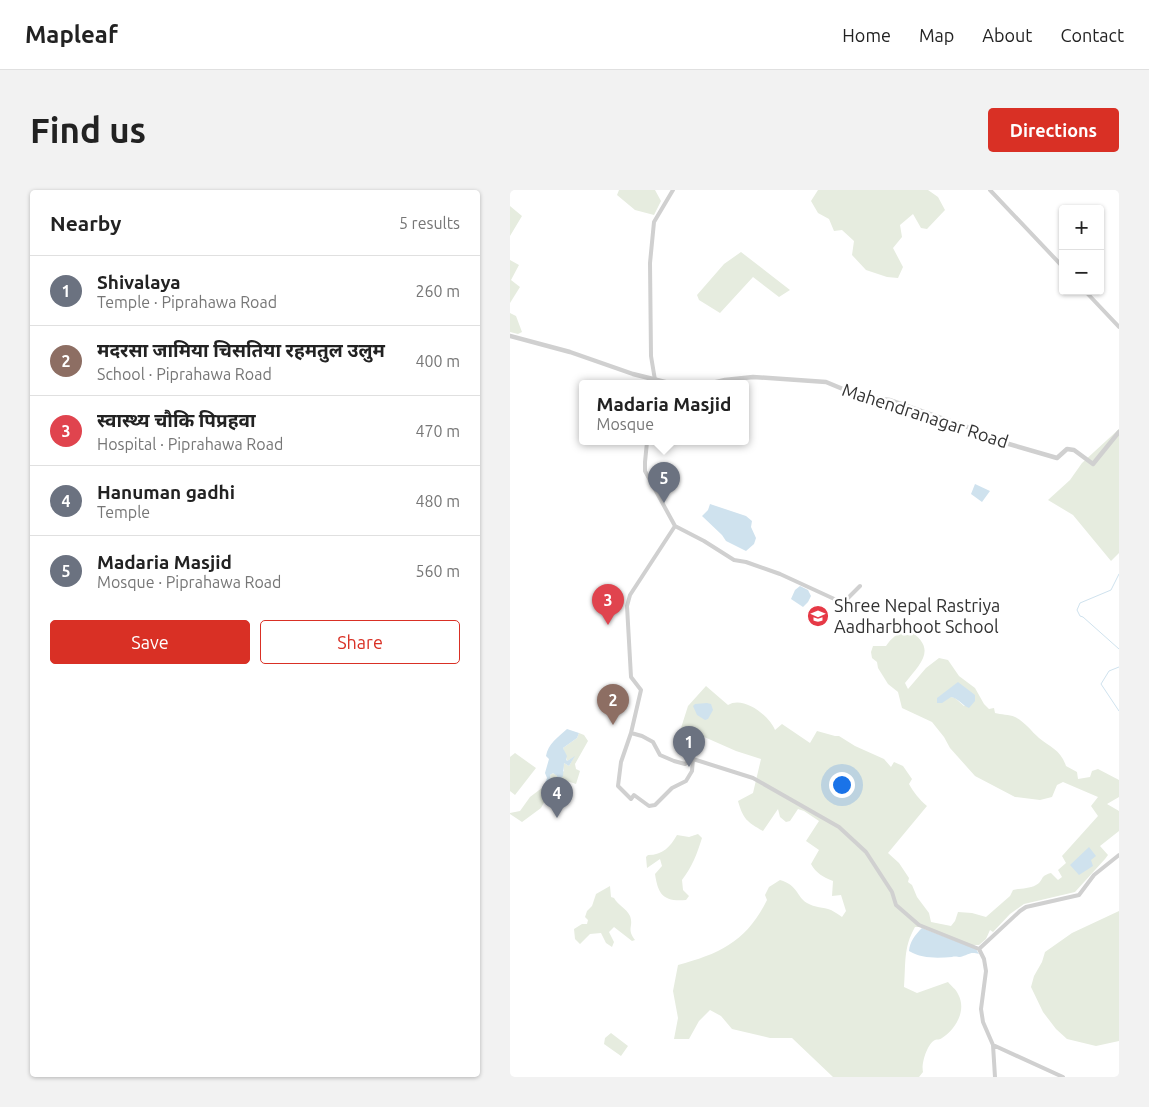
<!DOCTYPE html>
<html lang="en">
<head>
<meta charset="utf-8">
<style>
  :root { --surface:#fff; --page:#f2f2f2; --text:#222; --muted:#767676; --line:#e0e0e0; --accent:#d93025 }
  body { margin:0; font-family:Ubuntu,"Noto Sans Devanagari",sans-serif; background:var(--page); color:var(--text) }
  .controls { position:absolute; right:15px; top:15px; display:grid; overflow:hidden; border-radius:5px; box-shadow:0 1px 4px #0004 }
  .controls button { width:45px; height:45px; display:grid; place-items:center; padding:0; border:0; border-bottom:1px solid var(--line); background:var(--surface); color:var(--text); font:25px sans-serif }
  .you { position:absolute; left:331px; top:594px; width:18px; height:18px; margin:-12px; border:4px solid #fff; border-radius:50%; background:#1a73e8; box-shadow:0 0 0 8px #1a73e833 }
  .badge { display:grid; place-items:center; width:32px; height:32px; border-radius:50%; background:var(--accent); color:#fff; font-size:16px; font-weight:700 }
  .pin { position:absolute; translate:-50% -41px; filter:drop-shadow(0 1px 2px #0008) }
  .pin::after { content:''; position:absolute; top:26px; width:18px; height:15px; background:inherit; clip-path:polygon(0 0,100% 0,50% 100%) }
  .popup { position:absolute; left:69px; top:190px; width:170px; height:65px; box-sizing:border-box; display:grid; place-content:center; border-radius:5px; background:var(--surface); filter:drop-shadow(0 1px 4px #0005); font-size:16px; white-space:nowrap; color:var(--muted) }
  .popup b { font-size:19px; color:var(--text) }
  .popup::after { content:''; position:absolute; left:50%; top:100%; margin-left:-10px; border:10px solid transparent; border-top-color:var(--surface) }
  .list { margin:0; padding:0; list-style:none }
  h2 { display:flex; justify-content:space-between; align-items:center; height:65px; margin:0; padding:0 20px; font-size:21px }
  h2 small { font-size:16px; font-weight:400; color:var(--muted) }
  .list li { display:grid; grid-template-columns:32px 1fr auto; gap:15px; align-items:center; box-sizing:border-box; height:70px; padding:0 20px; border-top:1px solid var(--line) }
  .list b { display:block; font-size:19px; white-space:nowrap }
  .list p { margin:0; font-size:16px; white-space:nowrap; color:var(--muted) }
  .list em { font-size:16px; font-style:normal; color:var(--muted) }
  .actions { display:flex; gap:10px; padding:15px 20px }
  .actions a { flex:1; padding:11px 0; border:1px solid var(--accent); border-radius:5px; text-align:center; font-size:18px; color:var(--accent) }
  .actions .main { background:var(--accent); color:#fff }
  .map { position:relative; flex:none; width:609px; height:887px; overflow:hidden; border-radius:5px }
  header { display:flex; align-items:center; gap:30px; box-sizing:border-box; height:70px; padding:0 25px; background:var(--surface); border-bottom:1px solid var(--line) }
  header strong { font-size:24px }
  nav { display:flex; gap:28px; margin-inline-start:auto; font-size:18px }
  .intro { display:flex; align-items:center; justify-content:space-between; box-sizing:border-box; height:120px; padding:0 30px }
  h1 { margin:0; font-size:35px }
  .button { padding:12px 22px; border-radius:5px; background:var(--accent); color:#fff; font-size:18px; font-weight:700 }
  main { display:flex; gap:30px; padding:0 30px }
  aside { flex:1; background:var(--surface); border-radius:5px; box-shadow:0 1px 4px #0004 }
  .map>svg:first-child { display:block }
  .green { fill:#e6ecdf; fill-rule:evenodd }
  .water { fill:#cfe2ee }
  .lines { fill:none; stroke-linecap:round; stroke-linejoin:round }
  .stream { stroke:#cfe2ee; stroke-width:1 }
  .minor { stroke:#d0d0d0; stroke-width:4 }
  .tertiary { stroke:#d0d0d0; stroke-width:4.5 }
  .labels { text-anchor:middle; stroke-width:5; stroke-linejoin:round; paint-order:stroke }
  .street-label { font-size:18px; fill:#333; stroke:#fff }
  .poi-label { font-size:18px; fill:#333; stroke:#fff; text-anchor:start }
</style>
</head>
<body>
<header>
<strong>Mapleaf</strong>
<nav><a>Home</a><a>Map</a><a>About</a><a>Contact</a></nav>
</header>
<div class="intro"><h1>Find us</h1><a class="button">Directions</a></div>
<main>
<aside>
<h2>Nearby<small>5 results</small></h2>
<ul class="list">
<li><span class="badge" style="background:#6b7280">1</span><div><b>Shivalaya</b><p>Temple · Piprahawa Road</p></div><em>260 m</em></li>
<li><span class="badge" style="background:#8d6e63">2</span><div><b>मदरसा जामिया चिसतिया रहमतुल उलुम</b><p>School · Piprahawa Road</p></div><em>400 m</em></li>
<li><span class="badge" style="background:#e0444e">3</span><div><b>स्वास्थ्य चाैकि पिप्रहवा</b><p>Hospital · Piprahawa Road</p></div><em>470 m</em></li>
<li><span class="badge" style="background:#6b7280">4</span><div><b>Hanuman gadhi</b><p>Temple</p></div><em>480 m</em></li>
<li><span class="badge" style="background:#6b7280">5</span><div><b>Madaria Masjid</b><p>Mosque · Piprahawa Road</p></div><em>560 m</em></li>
</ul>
<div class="actions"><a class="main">Save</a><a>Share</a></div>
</aside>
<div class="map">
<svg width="609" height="887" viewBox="0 0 609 887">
  <rect width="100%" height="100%" fill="#fff"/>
  <!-- green -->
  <path class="green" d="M109,0H145L151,11L144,25L125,20L107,5Z
    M308,0H418L428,7L435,20L417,39L411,38L403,24L390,35L392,47L383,58L393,77L388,88L377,87L356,80L342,65L344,51L332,40L324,41L319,29L308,23L301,11Z
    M0,16L12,26L0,46Z
    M231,62L280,100L269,107L243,87L210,123L189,110L187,105L214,74Z
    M0,70L9,75L1,90L10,97L0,113Z
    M0,123L6,126L12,142L8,144L0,142Z
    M609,239V363L601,371L563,325L538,310L560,290L572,273Z
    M397,439C428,458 412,472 395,493L398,499L416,478L429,468L438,470L449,486L465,498L474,514L479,519L484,518L485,523C491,525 499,524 505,527C515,532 521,541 529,548C540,557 551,560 556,576L567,582L568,589L580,587L582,581L588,579L609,590V607L597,614L609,621V641L590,656L598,665L595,669L565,702L514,714L500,724L483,742L480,740L476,749L469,755H461L415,737H405C393,758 396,774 394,797L407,803L438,792C441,796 446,799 448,804C457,820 446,839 432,848C430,850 427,849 425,850C417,854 411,874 413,882L409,887H323L282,848H260L222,839L211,826L200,820L189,831L179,849H164L168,828L163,801L168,775C210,764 237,751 257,710L255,705L259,697L270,690C288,695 286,706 297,713C305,718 313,717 321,720C325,722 329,725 332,727L336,721L331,705L322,706L323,691C313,687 306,683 301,674L309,660L296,651L309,631L294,621L288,619L280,631L276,632L270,627L268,619L253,641C237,632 233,629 228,611L243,603L251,569L226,561L192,546L180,549L171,538L178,516L196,496L218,515C233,505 260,526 265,540L272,534L300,553L307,541L325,546H329L345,556L374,569L381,577L384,572L393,576L402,589L399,594C404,603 409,609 417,616L378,663L389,673L399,688L398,692L402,695L407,707L419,723L421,732L441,736L445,731L448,722L462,723L476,727L500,706L503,700C511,698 519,699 526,695C534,691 529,686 541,683L548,690L552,687L548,680L556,673L552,666L588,626L581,616L588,607L553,592L547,595L542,607L530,610L505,607L465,586L440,558L434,547L422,532L392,518L388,502L378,494L368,478L367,472L362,468L361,462L363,456H376C381,448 388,443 397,439ZM465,505L454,516L445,508L441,507Z
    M69,543L74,545L78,551L65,574L66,579L70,581L66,594L57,591L37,607L31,618L12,632L0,624V623L10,621L20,607L41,591L40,585L43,583L47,586L54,581L53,575L54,573L59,576L64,567L57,571L53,558L67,548Z
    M5,563L26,578L5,605L0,601V567Z
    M188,644L192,648C187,664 182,677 172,690L173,700L179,706L176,710C153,712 148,704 145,684L152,676L150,669L137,678L136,667L138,665C153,665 160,657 167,645L179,647Z
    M100,696L101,707L104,708C108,715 116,718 120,726C124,737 116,738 125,750L122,751L104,737L99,742L104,752L102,757L96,753L91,743L80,744L70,754L65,749L64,739L72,734H77L78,730L75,727L77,721L82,716L86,704Z
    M609,721V851L586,856L557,849L546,839L533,822L521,797L524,786L532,772L535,762L562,743Z
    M101,843L118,856L111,866L94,854L95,848Z"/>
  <!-- water -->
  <path class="water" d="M465,294L480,301L472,312L461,304Z
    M200,314L236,326L242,331L241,337L246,348L244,354L236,361L216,351L212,345L192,326L198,320Z
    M290,396L298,400L301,406L298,412L293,417L281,409L285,400Z
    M448,492L465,505V511L459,518C452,515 448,508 441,507L432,513H427V508Z
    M197,513L201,514L203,520L198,529L195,530L187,525L183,516L185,514Z
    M57,539L69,543L67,548L53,558L57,566L56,569L57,571L65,566L59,576L54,573L53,586L49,591L47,586L43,583L40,585L41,591L35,596V593L37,588L35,583L39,569L36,566C38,554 48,547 57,539Z
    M579,657L586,666L581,670L583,676L569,685L560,675Z
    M412,738L466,759L469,764C460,761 458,765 450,767C448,767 445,766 442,767C428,768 412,769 399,761C400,751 405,745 412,738Z"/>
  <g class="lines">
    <!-- stream -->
    <path class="stream" d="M609,384L601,400L570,413L567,420L570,426L573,427L609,459
      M609,477L599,481L591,494L609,521"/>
    <!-- minor -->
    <path class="minor" d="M480,0L553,77
      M575,101L609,137
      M145,190L141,166L140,73L144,32L163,0
      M137,252L135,272V281L165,336L120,405L117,416L121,487L131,500L121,543L132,546L143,552L150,565L164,571L175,574L183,569
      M165,336L194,351L224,370L236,372L270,384L333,413L350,396
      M121,543L111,572L108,596L121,609L124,605L139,616L145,615L162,598L176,591L182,581L183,569
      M183,569L243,588L329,637L356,662L382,702L386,715L409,735L469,759L510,721L516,717L569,705L584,685L609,665
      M469,759L474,769L476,781L471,819L473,832L483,855L485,887
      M483,855L553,887"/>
    <!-- tertiary -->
    <path class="tertiary" d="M0,146L60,162L123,184L163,194
      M198,194L215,190L243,187L316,192L352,207L380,210L463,239L492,252L547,268L557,259L564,260L583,274L609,242"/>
  </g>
  <!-- icons -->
  <defs>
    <g id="school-disc" transform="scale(1.125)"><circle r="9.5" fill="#e63946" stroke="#fff"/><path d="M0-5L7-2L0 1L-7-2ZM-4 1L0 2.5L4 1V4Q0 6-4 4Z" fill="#fff"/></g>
  </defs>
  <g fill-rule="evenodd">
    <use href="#school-disc" x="308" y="426"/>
  </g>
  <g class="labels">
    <!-- street labels -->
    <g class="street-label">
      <text transform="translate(415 226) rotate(18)" y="6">Mahendranagar Road</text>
    </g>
    <!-- poi labels -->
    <g class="poi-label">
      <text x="324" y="422">Shree Nepal Rastriya<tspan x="324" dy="21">Aadharbhoot School</tspan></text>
    </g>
  </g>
</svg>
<div class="controls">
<button>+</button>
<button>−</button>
</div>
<div class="you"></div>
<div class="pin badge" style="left:179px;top:577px;background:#6b7280">1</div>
<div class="pin badge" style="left:103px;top:535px;background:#8d6e63">2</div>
<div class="pin badge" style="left:98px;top:435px;background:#e0444e">3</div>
<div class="pin badge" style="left:47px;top:628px;background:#6b7280">4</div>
<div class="pin badge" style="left:154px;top:313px;background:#6b7280">5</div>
<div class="popup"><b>Madaria Masjid</b>Mosque</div>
</div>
</main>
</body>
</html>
